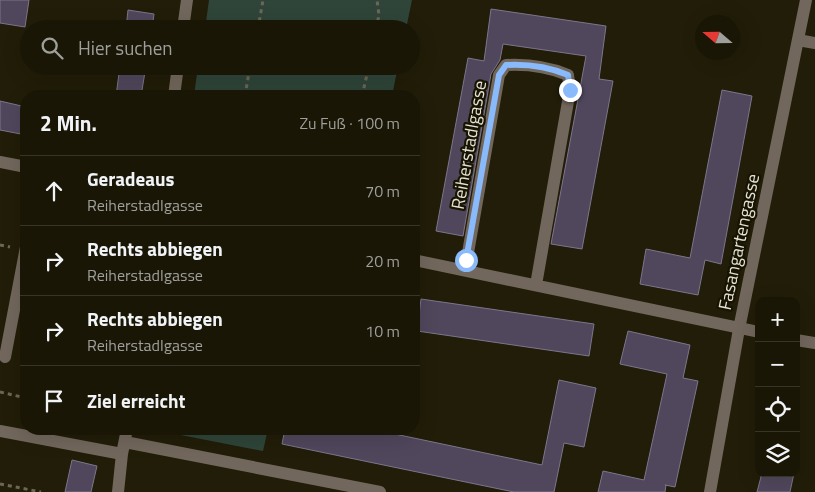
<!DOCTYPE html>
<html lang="de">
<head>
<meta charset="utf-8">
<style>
  :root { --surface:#191606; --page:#262314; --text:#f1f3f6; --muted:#9f9f9b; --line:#373528 }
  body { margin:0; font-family:"Titillium Web",sans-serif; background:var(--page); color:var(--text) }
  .controls { position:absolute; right:15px; bottom:15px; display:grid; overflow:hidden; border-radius:10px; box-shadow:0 5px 20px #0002 }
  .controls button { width:45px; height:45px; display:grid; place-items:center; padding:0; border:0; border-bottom:1px solid var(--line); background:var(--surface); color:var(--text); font:25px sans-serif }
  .compass { position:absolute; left:695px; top:15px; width:45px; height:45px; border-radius:50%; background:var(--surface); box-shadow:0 5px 20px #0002; rotate:290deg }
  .stop { position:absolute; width:15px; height:15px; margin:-11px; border:4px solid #89bafc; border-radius:50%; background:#fff }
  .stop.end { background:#89bafc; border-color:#fff; box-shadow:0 1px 5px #0008 }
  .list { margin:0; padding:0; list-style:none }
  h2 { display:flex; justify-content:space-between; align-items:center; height:65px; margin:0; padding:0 20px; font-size:21px }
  h2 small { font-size:16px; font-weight:400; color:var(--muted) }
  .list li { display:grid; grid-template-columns:32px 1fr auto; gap:15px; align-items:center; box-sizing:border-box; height:70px; padding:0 20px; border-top:1px solid var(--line) }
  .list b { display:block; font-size:19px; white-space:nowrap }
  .list p { margin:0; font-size:16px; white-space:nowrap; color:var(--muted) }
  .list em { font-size:16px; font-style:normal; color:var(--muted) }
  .icon { flex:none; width:28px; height:28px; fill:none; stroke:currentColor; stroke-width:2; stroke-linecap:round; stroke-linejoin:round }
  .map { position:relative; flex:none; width:815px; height:492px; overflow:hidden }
  .search { position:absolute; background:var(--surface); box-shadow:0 5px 20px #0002; left:20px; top:20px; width:400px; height:55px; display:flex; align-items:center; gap:12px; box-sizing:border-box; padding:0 18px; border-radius:28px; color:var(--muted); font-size:19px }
  .panel { position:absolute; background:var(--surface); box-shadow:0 5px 20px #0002; left:20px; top:90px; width:400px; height:345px; border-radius:20px }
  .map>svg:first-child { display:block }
  .green { fill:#2f4539 }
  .building { fill:#50475c; stroke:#7d758b }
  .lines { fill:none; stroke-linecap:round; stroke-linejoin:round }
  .path { stroke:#6a6755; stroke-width:3; stroke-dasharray:4 4; stroke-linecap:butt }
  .minor { stroke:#72675c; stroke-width:12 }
  .route { stroke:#89bafc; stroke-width:6 }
  .labels { text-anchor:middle; stroke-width:4.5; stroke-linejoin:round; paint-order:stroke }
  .street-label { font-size:18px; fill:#e5e2d5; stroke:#181402 }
</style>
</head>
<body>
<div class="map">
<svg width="815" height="492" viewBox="0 0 815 492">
  <rect width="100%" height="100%" fill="#211d08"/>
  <!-- green -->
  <path class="green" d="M209,0H412L406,29H205Z
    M198,66H398L392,96H194Z
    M150,429H268L263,451Z"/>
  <!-- building -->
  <path class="building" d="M0,0H29L25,27L0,23Z
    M491,9L606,26L599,79L613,81L582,249L551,244L586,56L503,44L500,60L491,74L463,236L436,231L468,58L484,61Z
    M128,10L154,14L152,29H126Z
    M120,66H146L141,96H116Z
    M722,90L752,96L721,264L705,260L698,295L640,284L646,249L690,258Z
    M0,101L26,107V135L0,130Z
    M421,299L594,324L589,356L417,331Z
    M628,331L690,345L683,378L698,381L675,487L665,485H666L665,492H598L603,471L644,480L667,374L620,364Z
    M559,380L596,388L584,447L564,443L554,492H514L282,444L285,429H371L542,465Z
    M72,460L97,466L91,492H65Z
    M762,473H794L790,492H757Z"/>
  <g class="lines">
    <!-- path -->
    <path class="path" d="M258,29L263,0
      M376,29L379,15L377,0
      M245,96L250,66
      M362,96L369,66
      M0,245L10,247
      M0,392L26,398
      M22,397L26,371
      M0,484L41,492"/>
    <!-- minor -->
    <path class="minor" d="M183,29L187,0
      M798,40L815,43
      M174,96L178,66
      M0,162L26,167
      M414,260L759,332
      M465,270L499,75L506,65C526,64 549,67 568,75L570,90L536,285
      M796,340L815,343
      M5,357L26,247
      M0,431L122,454
      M125,442L380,492
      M118,492L122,454L127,429
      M710,492L739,329L806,0"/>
  </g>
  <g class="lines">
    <!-- route -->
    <path class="route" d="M466,260L499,75L506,65C526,64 549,67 568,75L570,90"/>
  </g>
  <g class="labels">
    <!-- street labels -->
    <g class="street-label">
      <text transform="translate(469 145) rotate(-80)" y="6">Reiherstadlgasse</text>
      <text transform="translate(739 242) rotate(-78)" y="6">Fasangartengasse</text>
    </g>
  </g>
</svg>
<div class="controls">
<button>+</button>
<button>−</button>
<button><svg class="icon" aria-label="locate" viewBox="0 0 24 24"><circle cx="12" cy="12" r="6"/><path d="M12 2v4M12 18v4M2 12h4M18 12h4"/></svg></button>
<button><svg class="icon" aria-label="layers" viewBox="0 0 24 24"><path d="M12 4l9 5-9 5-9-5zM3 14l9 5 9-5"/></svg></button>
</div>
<svg class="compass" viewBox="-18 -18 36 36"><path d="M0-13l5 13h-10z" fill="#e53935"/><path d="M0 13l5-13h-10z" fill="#9f9f9b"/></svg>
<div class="stop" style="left:466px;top:260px"></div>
<div class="stop end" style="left:570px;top:90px"></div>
<div class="search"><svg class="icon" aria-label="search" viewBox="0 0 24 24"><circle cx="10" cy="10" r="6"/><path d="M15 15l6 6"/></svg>Hier suchen</div>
<section class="panel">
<h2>2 Min.<small>Zu Fuß · 100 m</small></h2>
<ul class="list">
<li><svg class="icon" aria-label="ahead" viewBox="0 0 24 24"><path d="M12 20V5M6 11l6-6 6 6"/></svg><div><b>Geradeaus</b><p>Reiherstadlgasse</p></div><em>70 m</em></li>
<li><svg class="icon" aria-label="right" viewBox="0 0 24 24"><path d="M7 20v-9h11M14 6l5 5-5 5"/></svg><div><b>Rechts abbiegen</b><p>Reiherstadlgasse</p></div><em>20 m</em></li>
<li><svg class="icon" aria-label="right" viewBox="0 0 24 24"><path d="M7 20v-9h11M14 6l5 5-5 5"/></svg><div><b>Rechts abbiegen</b><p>Reiherstadlgasse</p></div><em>10 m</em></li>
<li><svg class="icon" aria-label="arrive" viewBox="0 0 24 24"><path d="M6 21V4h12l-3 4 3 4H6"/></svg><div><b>Ziel erreicht</b></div></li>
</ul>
</section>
</div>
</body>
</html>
